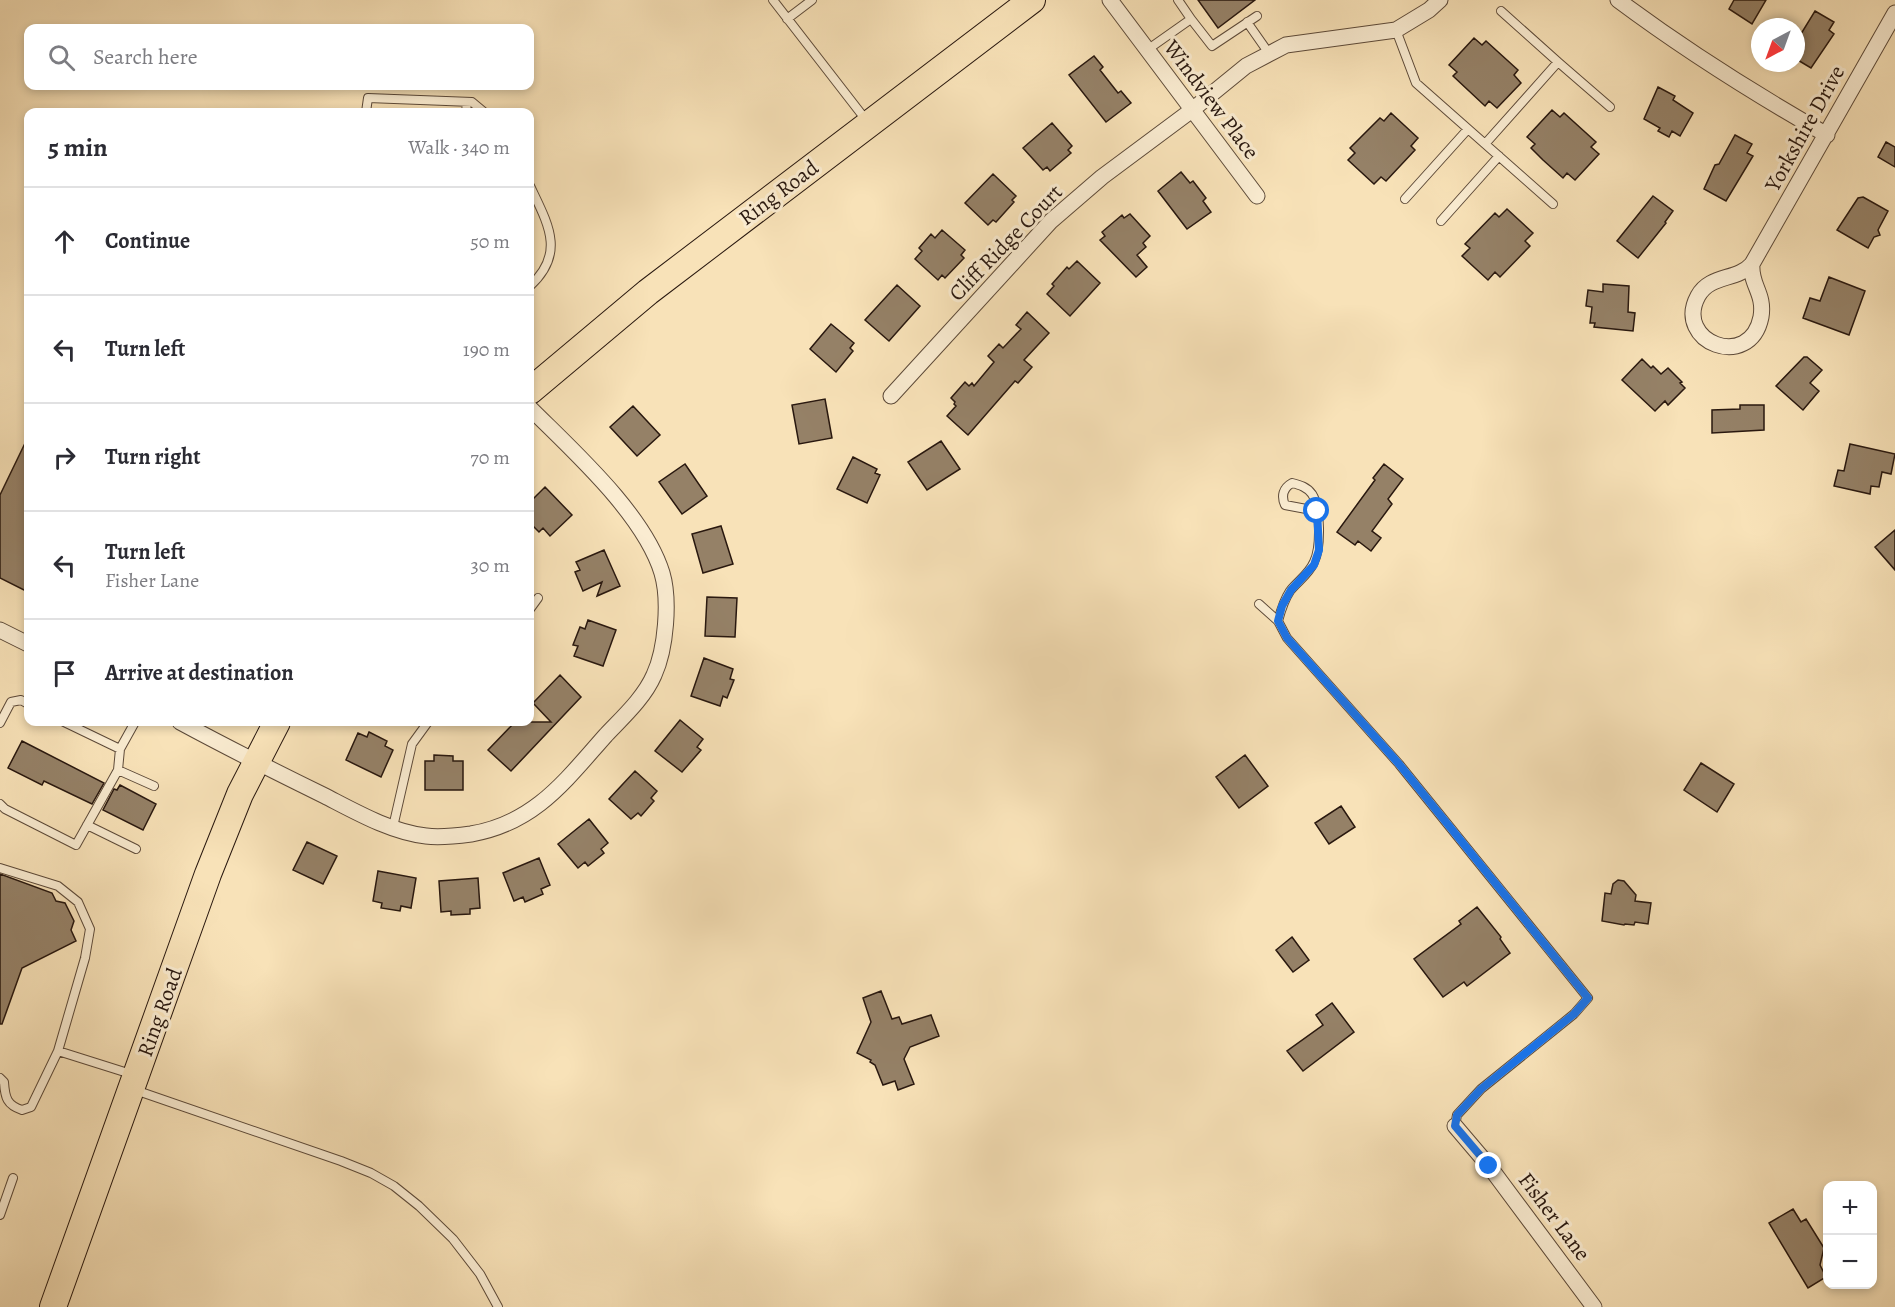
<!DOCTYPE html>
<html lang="en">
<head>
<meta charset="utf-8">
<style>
  :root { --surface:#fff; --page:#f2f2f3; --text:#2b2b33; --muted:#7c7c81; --line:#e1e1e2 }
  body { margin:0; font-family:Alegreya,serif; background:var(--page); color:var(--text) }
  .controls { position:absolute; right:18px; bottom:18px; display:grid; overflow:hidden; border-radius:12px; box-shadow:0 3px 9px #0003 }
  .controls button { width:54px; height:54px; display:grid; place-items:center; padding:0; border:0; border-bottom:2px solid var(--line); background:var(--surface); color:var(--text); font:30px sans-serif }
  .compass { position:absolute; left:1751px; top:18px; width:54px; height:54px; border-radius:50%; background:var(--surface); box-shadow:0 3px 9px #0003; rotate:221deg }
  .stop { position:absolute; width:18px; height:18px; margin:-14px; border:4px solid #1a73e8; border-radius:50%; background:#fff }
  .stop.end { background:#1a73e8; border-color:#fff; box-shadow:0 2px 6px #0008 }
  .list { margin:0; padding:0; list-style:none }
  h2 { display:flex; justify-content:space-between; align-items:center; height:78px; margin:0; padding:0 24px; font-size:26px }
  h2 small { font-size:20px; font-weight:400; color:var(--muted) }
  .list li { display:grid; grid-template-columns:39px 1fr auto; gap:18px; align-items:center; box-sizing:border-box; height:108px; padding:0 24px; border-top:2px solid var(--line) }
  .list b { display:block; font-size:22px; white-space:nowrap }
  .list p { margin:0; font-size:20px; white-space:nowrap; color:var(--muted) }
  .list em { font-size:20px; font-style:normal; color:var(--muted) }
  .icon { flex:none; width:33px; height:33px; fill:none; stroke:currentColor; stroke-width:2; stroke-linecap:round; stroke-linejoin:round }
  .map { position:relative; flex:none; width:1895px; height:1307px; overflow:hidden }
  .search { position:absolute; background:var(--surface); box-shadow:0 3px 9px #0003; left:24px; top:24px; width:510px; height:66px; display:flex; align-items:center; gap:15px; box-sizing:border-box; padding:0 21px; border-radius:12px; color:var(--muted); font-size:22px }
  .panel { position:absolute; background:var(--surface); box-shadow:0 3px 9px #0003; left:24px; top:108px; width:510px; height:618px; border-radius:12px }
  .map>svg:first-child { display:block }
  .building { fill:#958167; stroke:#29180f; stroke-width:1.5 }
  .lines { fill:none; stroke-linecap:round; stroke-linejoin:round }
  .lane-casing { stroke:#5d4a39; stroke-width:10 }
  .street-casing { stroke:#5d4a39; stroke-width:17 }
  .primary-casing { stroke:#29180f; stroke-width:28 }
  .lane { stroke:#faecd1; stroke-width:8 }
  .street { stroke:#faecd1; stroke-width:15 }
  .primary { stroke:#f8e2b8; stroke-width:26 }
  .route { stroke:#1a73e8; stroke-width:8 }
  .labels { text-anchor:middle; stroke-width:6; stroke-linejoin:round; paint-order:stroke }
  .street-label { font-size:22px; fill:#29180f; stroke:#faecd1 }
</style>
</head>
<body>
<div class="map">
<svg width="1895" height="1307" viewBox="0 0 1895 1307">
  <rect width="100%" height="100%" fill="#f8e2b8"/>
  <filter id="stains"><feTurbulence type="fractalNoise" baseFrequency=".00333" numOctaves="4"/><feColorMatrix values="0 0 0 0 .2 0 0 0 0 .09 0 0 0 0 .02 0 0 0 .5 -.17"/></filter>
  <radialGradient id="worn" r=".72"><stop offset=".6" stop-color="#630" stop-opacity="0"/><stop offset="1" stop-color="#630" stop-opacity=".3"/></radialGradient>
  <!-- building -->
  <path class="building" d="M1198,0H1255L1218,28Z
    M1734,0H1766L1752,24L1729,9Z
    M1815,11L1834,22L1829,30L1834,34L1811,68L1796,59V42Z
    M1474,38L1482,45L1486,41L1518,70L1514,75L1521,83L1497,108L1489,101L1485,106L1453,76L1457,72L1449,65Z
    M1094,56L1103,67L1100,70L1118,93L1121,91L1131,103L1106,122L1069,75Z
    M1658,87L1675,96L1673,100L1693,113L1680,136L1672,131L1669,137L1658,131L1660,128L1644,119Z
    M1552,110L1560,117L1564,113L1596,142L1591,147L1599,154L1575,180L1567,173L1563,178L1543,160L1531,148L1535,144L1527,137Z
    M1391,113L1418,138L1411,146L1415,150L1386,181L1381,177L1374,184L1348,160L1355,153L1350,148L1380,118L1384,121Z
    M1052,123L1072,146L1068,150L1071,153L1050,171L1047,167L1043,170L1023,148Z
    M1735,135L1752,144L1747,153L1753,156L1726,201L1704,189L1715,165L1719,164Z
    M1886,142L1895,147V167L1878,157Z
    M1181,172L1190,183L1193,181L1206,198L1203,201L1211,212L1187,229L1158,191Z
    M993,174L1016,196L1012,200L1014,202L996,222L993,220L988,225L965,203Z
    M1653,196L1673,211L1665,222L1666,223L1638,258L1617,241Z
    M1863,197L1888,211L1878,230L1880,235L1874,237L1868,248L1837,230L1858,198Z
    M1507,209L1533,233L1525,241L1530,246L1500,277L1495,272L1488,280L1462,256L1470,248L1465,244L1495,213L1499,217Z
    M1130,214L1150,236L1143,243L1146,247L1137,255L1147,267L1136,277L1100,240L1105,236L1102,232L1122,215L1124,218Z
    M942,230L965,250L961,255L964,258L945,278L942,275L938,280L915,259L922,251L919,248L931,234L935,238Z
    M1077,261L1100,283L1070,316L1047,294L1054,286L1052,284L1067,267L1069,269Z
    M1829,277L1865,291L1849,335L1803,318L1810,298L1820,301Z
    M1603,284L1629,286L1628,312L1635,313L1633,331L1594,327L1595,323H1590L1592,307L1586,306L1588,290L1603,292Z
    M897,285L920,306L889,341L865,320Z
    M1027,312L1049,333L1024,360L1032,367L1018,383L1015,381L968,435L947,416L956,406L954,404L955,402L951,398L965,382L969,386L972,383L974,386L994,362L988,356L999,344L1003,348L1021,329L1016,325Z
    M831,324L854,343L850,348L853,351L836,372L810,349Z
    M1804,357H1807L1822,370L1810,383L1819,391L1803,410L1776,386Z
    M1642,359L1651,368L1653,366L1661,374L1668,368L1682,382L1680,383L1685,388L1668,405L1665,401L1655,411L1622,380Z
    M825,399L832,438L799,444L792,405Z
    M1740,405H1764V430L1712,433V410L1740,409Z
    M633,406L660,435L637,456L610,427Z
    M28,437V592L0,578V495Z
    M941,441L960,469L927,490L908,462Z
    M1850,444L1895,454L1891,474L1882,472L1879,487L1871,486L1870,494L1834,486L1838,470L1844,471Z
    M853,457L877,469L875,473L880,475L867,503L837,489Z
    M685,464L707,496L682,514L659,482Z
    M1384,464L1403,479L1388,499L1392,504L1372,531L1381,538L1371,551L1358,541L1355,545L1337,532L1375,480L1373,478Z
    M545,487L572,515L550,536L543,528L539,532L530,523V502Z
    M721,526L733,564L703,573L692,534Z
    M1895,530V570L1875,547Z
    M604,550L620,586L597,596L602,582L583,591L575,572L580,570L576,562Z
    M707,597L737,598L735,637L705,636Z
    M588,620L616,630L603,666L574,656L578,646L573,645L580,627L585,629Z
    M704,658L733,669L730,679L734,680L727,698L723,696L720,706L691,696Z
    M560,675L581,697L511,771L488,750L515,722H551L533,703Z
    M680,720L703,739L697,747L701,750L682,772L655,751Z
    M369,732L387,741L385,746L393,750L381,777L346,760L358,733L367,737Z
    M22,741L104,783L92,804L44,781L42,785L8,768Z
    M434,755L453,756V761H463V790H425V761H434Z
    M1245,755L1268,786L1239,808L1216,777Z
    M1701,763L1734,784L1717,812L1684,790Z
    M635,771L657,791L651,798L654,801L641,816L638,813L631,819L609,799Z
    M120,785L156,804L143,830L103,810L114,789L117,790Z
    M1341,806L1355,827L1329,844L1315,823Z
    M589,819L608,843L601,849L604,853L588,866L585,862L578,868L558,844Z
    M307,842L337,856L323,884L293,870Z
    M539,858L550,885L541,889L543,894L525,902L523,897L514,901L503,873Z
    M378,871L416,878L411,908L401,906L400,911L381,908L382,903L373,901Z
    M0,874L52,893L56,901L65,903L74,921L71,930L76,941L22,968L2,1024H0Z
    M478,878L480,908L470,909V914L451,915V911L441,912L439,881Z
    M1618,880L1624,881L1636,895L1635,901L1651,903L1648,924L1635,922L1634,925L1625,924L1624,925L1602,921L1605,893L1611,894L1613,884Z
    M1477,907L1501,937L1500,939L1510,953L1467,986L1464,982L1443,997L1414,959L1461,924L1459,921Z
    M1292,937L1309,960L1293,972L1276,950Z
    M881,991L892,1019L899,1017L902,1024L931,1015L939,1036L910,1047L904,1059L914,1084L898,1090L895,1081L883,1085L875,1065L870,1062L871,1060L857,1053L871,1022L863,998Z
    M1332,1003L1354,1032L1303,1071L1287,1051L1323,1025L1316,1015Z
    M1793,1209L1801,1222L1806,1219L1824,1248L1820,1265L1826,1277L1808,1288L1769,1223Z"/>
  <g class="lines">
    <!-- lane casing -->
    <g class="lane-casing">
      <path id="lane" d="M773,0L866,120
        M1501,11L1558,62
        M787,19L812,0
        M1191,19L1212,46L1257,16
        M1247,22L1268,52
        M1396,30L1416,83L1553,204
        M1147,50L1191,19L1178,0
        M366,112L368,98L472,102L484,112
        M466,112L467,102
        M1485,144L1558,62L1610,107
        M530,186C548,224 566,253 530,286
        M1405,199L1468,129
        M1441,221L1499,156
        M1259,604L1278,621L1287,638L1399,764L1588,998L1574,1014L1481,1089L1457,1115L1455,1126
        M530,609L538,598
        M1278,621C1281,610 1284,600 1290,591C1298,581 1309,574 1314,562C1321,548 1321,508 1312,494C1307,487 1300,485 1292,483C1283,488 1281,496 1285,505L1317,511
        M64,722L120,749
        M0,723L11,702L21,700L28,704
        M118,770L154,786
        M0,804L5,809L76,845L118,770L120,749L135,722
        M87,825L136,849
        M393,827L412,744L428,722
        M0,868L58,886L78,902L90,929L85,958L58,1051
        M0,1078L4,1082C5,1098 7,1105 22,1110L31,1107L58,1051L131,1074
        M135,1090L341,1161L371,1173L394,1186L419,1206L453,1239L480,1274L498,1307
        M0,1215L13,1178"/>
    </g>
    <!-- street casing -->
    <g class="street-casing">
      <path id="street" d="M1110,0L1257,196
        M1618,0C1685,50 1755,94 1827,135
        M1752,264C1750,285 1765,293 1761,317C1750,372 1673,342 1698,296C1710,274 1737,281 1752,264L1895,13
        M891,396L1051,221L1102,177L1192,110L1246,66L1286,45L1396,30L1429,10L1440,0
        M0,630L28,644
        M180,722C228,748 276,772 325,796C356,812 391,832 426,836C440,838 456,836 471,834C535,823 565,781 606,735C623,717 644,698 654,675C666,649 670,600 662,573C644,514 573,451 530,408
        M1455,1126L1489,1166L1594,1307"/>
    </g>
    <!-- primary casing -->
    <g class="primary-casing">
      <path id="primary" d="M530,391L648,292L1032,0
        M53,1307L208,874L240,794L277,722"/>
    </g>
    <!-- lane -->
    <use href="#lane" class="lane"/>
    <!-- street -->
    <use href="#street" class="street"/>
    <!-- primary -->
    <use href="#primary" class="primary"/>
  </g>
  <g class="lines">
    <!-- route -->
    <path class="route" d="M1317,511L1319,550L1314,565L1291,590L1282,606L1278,621L1287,638L1399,764L1588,998L1574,1014L1481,1089L1457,1115L1455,1126L1489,1166"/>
  </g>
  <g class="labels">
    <!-- street labels -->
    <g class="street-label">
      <text transform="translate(1212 99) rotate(53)" y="8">Windview Place</text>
      <text transform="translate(1804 128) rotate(-61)" y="8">Yorkshire Drive</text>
      <text transform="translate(778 192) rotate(-37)" y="8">Ring Road</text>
      <text transform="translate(1005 242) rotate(-46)" y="8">Cliff Ridge Court</text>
      <text transform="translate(159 1012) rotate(-70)" y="8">Ring Road</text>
      <text transform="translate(1555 1216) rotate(53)" y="8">Fisher Lane</text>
    </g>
  </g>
  <rect width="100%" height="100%" filter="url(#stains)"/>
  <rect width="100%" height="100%" fill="url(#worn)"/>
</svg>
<div class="controls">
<button>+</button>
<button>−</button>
</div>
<svg class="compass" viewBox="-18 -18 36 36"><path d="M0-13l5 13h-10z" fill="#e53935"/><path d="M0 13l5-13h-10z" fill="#7c7c81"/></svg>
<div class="stop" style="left:1317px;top:511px"></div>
<div class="stop end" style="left:1489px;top:1166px"></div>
<div class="search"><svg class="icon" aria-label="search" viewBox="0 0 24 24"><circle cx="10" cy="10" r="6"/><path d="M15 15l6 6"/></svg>Search here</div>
<section class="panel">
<h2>5 min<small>Walk · 340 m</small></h2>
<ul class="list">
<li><svg class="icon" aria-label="ahead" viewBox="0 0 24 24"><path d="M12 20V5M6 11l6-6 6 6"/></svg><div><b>Continue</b></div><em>50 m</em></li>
<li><svg class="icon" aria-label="left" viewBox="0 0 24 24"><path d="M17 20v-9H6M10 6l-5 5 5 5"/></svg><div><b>Turn left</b></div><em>190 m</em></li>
<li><svg class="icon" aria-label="right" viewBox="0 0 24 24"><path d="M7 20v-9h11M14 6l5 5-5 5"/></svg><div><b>Turn right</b></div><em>70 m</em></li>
<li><svg class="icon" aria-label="left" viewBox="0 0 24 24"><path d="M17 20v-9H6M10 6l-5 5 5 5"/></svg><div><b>Turn left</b><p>Fisher Lane</p></div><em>30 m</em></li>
<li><svg class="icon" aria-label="arrive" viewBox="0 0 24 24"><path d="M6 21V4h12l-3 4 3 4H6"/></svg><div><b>Arrive at destination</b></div></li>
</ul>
</section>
</div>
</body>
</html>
